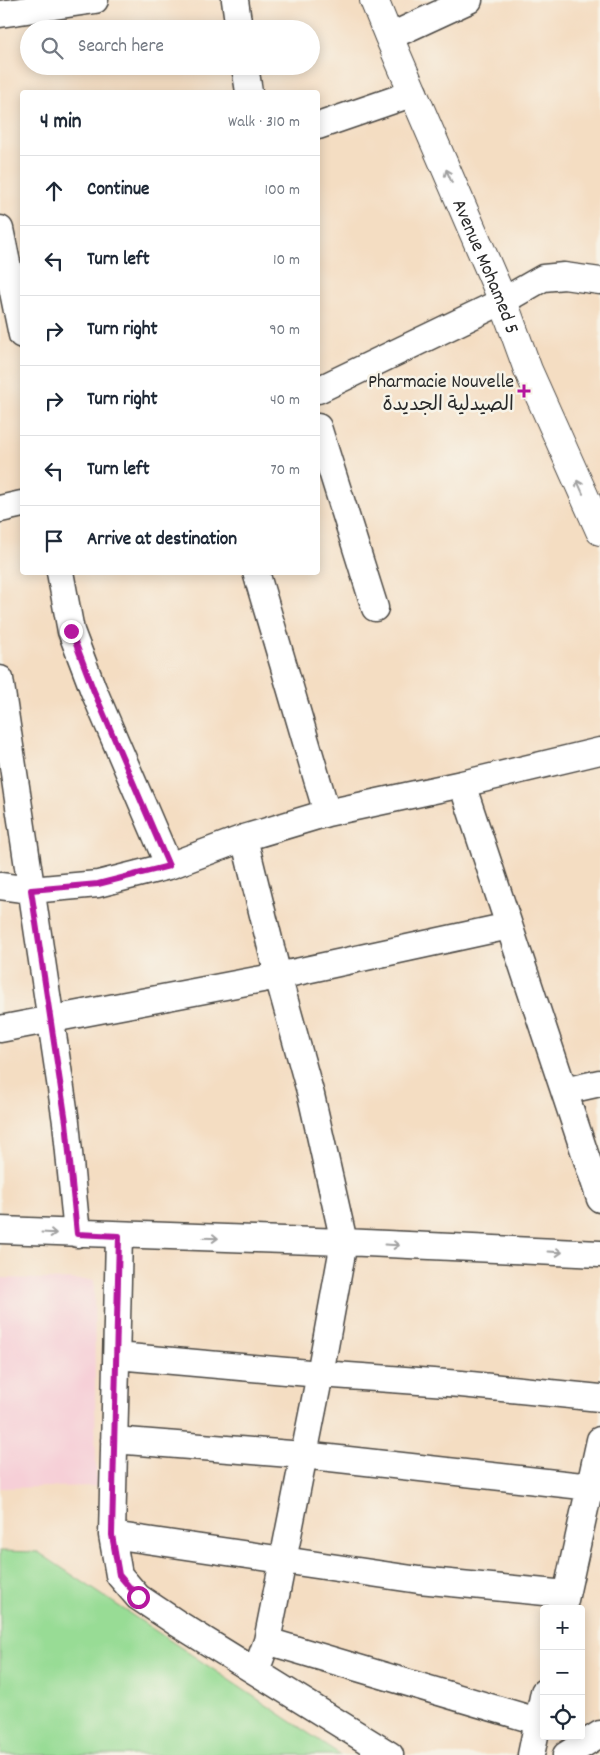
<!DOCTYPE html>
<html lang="en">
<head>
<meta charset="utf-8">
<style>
  :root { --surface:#fff; --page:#f6f6f7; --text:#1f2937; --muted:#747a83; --line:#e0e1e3 }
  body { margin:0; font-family:Dekko,"Playpen Sans Arabic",sans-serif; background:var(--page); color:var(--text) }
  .controls { position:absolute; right:15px; bottom:15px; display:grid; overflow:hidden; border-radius:5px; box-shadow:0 2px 12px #0003 }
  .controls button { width:45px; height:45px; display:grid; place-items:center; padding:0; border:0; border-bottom:1px solid var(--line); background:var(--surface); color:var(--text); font:25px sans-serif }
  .stop { position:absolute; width:15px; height:15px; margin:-11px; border:4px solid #b5179e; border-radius:50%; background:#fff }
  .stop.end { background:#b5179e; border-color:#fff; box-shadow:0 1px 5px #0008 }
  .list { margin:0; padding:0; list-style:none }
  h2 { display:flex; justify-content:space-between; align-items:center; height:65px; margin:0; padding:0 20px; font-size:21px }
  h2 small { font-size:16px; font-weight:400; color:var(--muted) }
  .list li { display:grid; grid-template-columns:32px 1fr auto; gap:15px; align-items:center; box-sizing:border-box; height:70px; padding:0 20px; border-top:1px solid var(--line) }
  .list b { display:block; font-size:19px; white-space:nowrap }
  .list em { font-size:16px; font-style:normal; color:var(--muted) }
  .icon { flex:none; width:28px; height:28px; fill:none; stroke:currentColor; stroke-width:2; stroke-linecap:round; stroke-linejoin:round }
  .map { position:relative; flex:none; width:600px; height:1755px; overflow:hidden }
  .search { position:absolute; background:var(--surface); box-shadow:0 2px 12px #0003; left:20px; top:20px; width:300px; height:55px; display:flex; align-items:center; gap:12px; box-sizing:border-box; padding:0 18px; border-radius:28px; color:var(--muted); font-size:19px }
  .panel { position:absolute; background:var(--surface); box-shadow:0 2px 12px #0003; left:20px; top:90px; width:300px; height:485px; border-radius:5px }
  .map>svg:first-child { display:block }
  .built { fill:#f6cfd7 }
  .green { fill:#98dc95; stroke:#628460 }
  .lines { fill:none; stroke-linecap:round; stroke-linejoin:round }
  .minor-casing { stroke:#494642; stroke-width:29 }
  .primary-casing { stroke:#494642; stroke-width:30 }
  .minor { stroke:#fff; stroke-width:26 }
  .primary { stroke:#fff; stroke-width:28 }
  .oneway { stroke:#a0a0a0 }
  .route { stroke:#b5179e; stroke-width:6 }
  .poi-dot { fill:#b5179e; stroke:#f7f3e8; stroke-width:2 }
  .labels { text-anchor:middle; stroke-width:5; stroke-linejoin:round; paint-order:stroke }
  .street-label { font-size:20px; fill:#2b2b2b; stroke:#f7f3e8 }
  .poi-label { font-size:20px; fill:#2b2b2b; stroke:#f7f3e8; text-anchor:end }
</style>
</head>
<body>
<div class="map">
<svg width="600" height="1755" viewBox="0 0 600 1755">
  <rect width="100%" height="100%" fill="#f7f3e8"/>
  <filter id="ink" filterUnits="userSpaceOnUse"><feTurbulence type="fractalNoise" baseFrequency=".02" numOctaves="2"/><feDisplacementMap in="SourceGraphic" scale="10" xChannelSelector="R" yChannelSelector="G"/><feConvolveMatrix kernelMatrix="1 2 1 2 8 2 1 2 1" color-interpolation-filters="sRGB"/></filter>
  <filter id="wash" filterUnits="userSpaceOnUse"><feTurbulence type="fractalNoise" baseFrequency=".0096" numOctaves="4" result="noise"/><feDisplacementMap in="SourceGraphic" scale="20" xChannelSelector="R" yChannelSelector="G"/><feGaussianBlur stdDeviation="1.12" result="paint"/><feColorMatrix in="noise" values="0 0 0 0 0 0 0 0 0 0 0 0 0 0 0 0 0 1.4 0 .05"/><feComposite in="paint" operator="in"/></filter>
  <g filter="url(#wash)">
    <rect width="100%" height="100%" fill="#f4ddc2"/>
    <!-- built -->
    <path class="built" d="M0,1278L94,1280L96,1486L0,1488Z"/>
    <!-- green -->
    <path class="green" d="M0,1551L38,1552L341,1755H0Z"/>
  </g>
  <g filter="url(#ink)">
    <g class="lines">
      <!-- minor casing -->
      <g class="minor-casing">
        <path id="minor" d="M235,0L239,29
          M0,14L95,0
          M389,37L469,0
          M245,66L249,92
          M318,126L414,93
          M0,229L22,335
          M318,390L503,301L543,278L564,276L600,281
          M318,427L375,608
          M0,509L22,504
          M60,572L71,631L93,689L169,866
          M256,572L327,813
          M0,679L66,1122L77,1234
          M462,784L600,1199
          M244,838L278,976L311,1095L344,1242L320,1374L267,1641L256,1671
          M0,886L31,890L98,884L169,866L244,838L327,813L462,784L600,751
          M0,1029L278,976L509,926
          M564,1091L600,1083
          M0,1230L344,1242L600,1254
          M119,1236L112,1535L119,1575L138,1597L177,1623L390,1755
          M117,1356L320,1374L461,1384L600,1398
          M114,1440L303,1455L600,1488
          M112,1535L419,1580L566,1594
          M563,1609L600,1440
          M267,1641L537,1721
          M531,1755L544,1692
          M566,1755L600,1734"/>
      </g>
      <!-- primary casing -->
      <g class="primary-casing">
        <g id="primary">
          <path id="s1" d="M374,0L389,37L503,301L528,370L600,531"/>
        </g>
      </g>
      <!-- minor -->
      <use href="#minor" class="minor"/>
      <!-- primary -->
      <use href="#primary" class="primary"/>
    </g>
    <!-- one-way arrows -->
    <defs><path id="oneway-shaft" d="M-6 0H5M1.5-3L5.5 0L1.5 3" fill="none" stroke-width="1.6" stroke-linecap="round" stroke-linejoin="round" transform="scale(1.25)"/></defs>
    <g class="oneway">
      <use href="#oneway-shaft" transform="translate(449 176) rotate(-113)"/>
      <use href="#oneway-shaft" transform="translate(580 487) rotate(-114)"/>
      <use href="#oneway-shaft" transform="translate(49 1233) rotate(3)"/>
      <use href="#oneway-shaft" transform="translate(211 1238) rotate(2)"/>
      <use href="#oneway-shaft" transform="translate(392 1245) rotate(3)"/>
      <use href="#oneway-shaft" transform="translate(555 1252) rotate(3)"/>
    </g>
  </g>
  <g class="lines" filter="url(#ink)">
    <!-- route -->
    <path class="route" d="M71,631L93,689L169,866L98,884L31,890L66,1122L77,1234L119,1236L112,1535L119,1575L138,1597"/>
  </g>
  <!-- markers -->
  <path class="poi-dot" d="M521.5 383.5h5v5h5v5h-5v5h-5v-5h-5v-5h5z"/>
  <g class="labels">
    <!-- street labels -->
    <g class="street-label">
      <text dy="7" stroke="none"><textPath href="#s1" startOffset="289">Avenue Mohamed 5</textPath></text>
    </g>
    <!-- poi labels -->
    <g class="poi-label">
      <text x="514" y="387">Pharmacie Nouvelle<tspan x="514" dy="23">الصيدلية الجديدة</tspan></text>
    </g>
  </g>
</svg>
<div class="controls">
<button>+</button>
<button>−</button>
<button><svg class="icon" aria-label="locate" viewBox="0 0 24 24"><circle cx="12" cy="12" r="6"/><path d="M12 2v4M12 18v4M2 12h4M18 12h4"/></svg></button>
</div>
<div class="stop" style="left:138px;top:1597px"></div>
<div class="stop end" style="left:71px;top:631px"></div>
<div class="search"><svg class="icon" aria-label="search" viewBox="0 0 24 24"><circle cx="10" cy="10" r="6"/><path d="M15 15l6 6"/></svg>Search here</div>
<section class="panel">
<h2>4 min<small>Walk · 310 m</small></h2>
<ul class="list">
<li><svg class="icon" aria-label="ahead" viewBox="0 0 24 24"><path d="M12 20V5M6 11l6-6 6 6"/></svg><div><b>Continue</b></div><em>100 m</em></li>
<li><svg class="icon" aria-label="left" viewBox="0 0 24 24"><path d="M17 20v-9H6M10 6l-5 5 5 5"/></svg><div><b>Turn left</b></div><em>10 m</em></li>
<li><svg class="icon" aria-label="right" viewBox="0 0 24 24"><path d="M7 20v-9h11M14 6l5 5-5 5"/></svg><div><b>Turn right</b></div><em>90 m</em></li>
<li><svg class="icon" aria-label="right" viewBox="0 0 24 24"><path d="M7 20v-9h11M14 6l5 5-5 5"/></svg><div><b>Turn right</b></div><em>40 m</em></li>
<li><svg class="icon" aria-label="left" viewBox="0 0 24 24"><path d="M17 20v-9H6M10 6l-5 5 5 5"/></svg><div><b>Turn left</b></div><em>70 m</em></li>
<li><svg class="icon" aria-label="arrive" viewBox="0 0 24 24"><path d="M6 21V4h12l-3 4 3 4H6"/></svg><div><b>Arrive at destination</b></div></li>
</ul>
</section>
</div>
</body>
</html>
